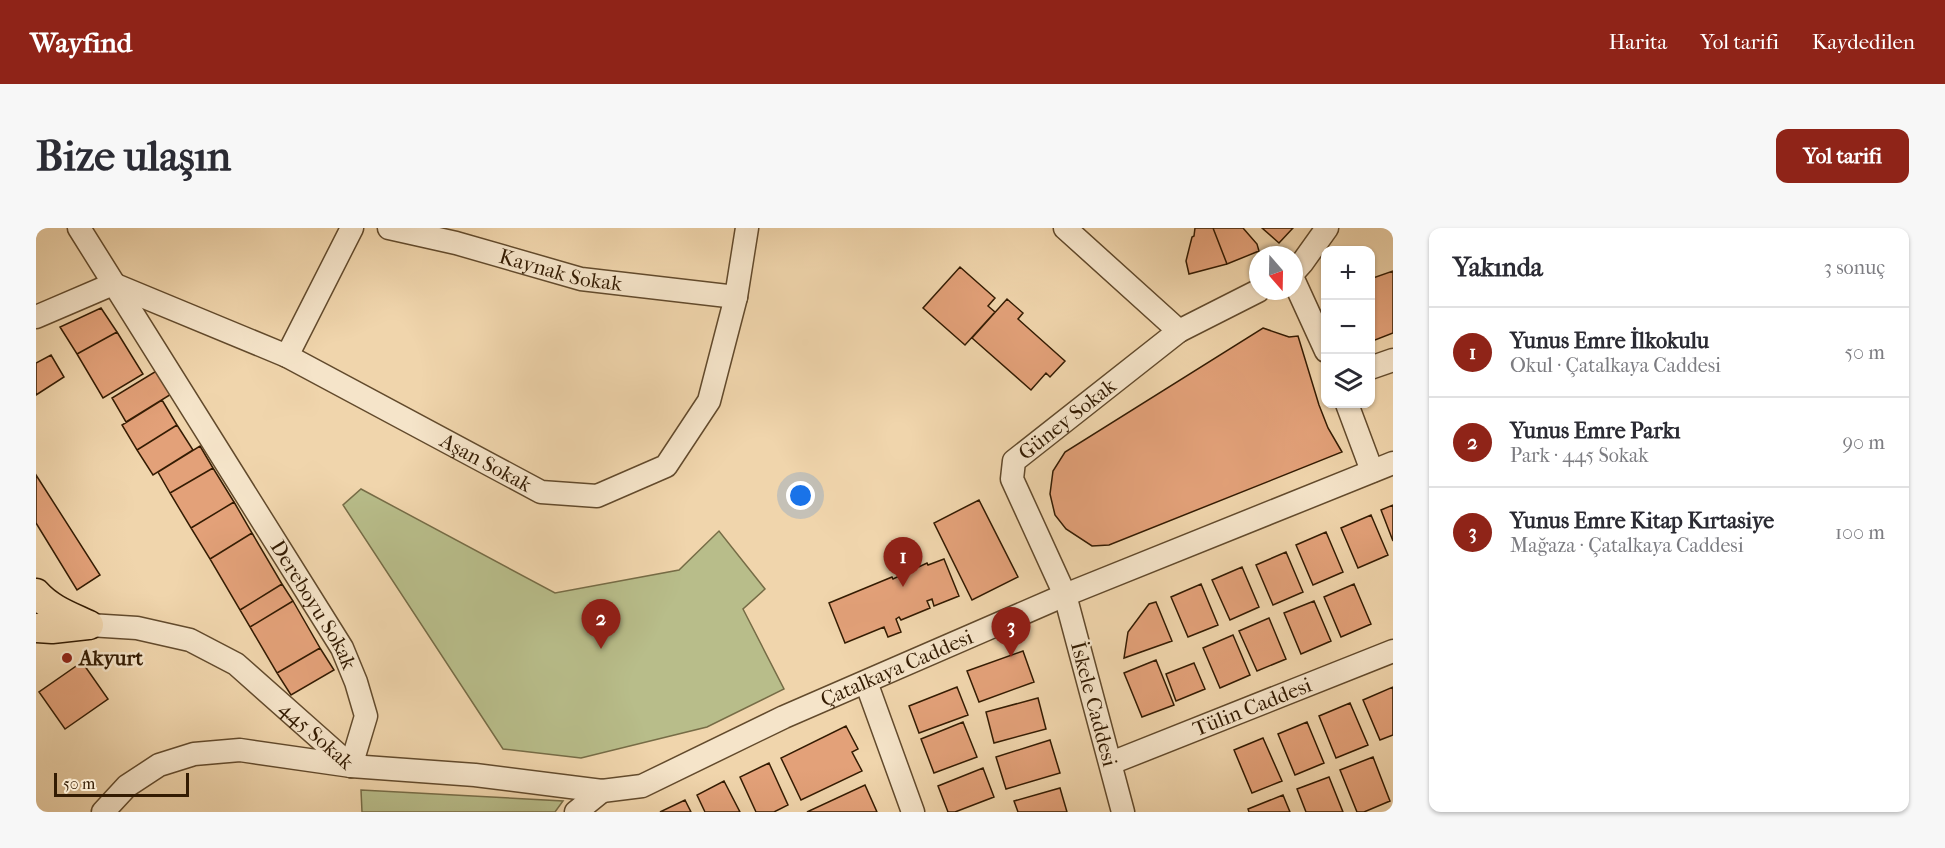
<!DOCTYPE html>
<html lang="tr">
<head>
<meta charset="utf-8">
<style>
  :root { --surface:#fff; --page:#f7f7f7; --text:#2b2b33; --muted:#7c7c81; --line:#e1e1e2; --accent:#8f2418 }
  body { margin:0; font-family:"IM FELL French Canon",serif; background:var(--page); color:var(--text) }
  .controls { position:absolute; right:18px; top:18px; display:grid; overflow:hidden; border-radius:12px; box-shadow:0 2px 4px #0004 }
  .controls button { width:54px; height:54px; display:grid; place-items:center; padding:0; border:0; border-bottom:2px solid var(--line); background:var(--surface); color:var(--text); font:30px sans-serif }
  .compass { position:absolute; left:1213px; top:18px; width:54px; height:54px; border-radius:50%; background:var(--surface); box-shadow:0 2px 4px #0004; rotate:160deg }
  .scale { position:absolute; left:18px; bottom:15px; width:135px; box-sizing:border-box; padding-left:6px; border:3px solid #331b02; border-top:0; font-size:16px; line-height:21px; white-space:nowrap; color:#331b02; -webkit-text-stroke:4px #f5e4c9; paint-order:stroke }
  .you { position:absolute; left:765px; top:268px; width:21px; height:21px; margin:-15px; border:4px solid #fff; border-radius:50%; background:#1a73e8; box-shadow:0 0 0 9px #1a73e833 }
  .badge { display:grid; place-items:center; width:39px; height:39px; border-radius:50%; background:var(--accent); color:#fff; font-size:20px; font-weight:700 }
  .pin { position:absolute; translate:-50% -50px; filter:drop-shadow(0 2px 3px #0008) }
  .pin::after { content:''; position:absolute; top:32px; width:21px; height:18px; background:inherit; clip-path:polygon(0 0,100% 0,50% 100%) }
  .list { margin:0; padding:0; list-style:none }
  h2 { display:flex; justify-content:space-between; align-items:center; height:78px; margin:0; padding:0 24px; font-size:26px }
  h2 small { font-size:20px; font-weight:400; color:var(--muted) }
  .list li { display:grid; grid-template-columns:39px 1fr auto; gap:18px; align-items:center; box-sizing:border-box; height:90px; padding:0 24px; border-top:2px solid var(--line) }
  .list b { display:block; font-size:22px; white-space:nowrap }
  .list p { margin:0; font-size:20px; white-space:nowrap; color:var(--muted) }
  .list em { font-size:20px; font-style:normal; color:var(--muted) }
  .icon { flex:none; width:33px; height:33px; fill:none; stroke:currentColor; stroke-width:2; stroke-linecap:round; stroke-linejoin:round }
  .map { position:relative; flex:none; width:1357px; height:584px; overflow:hidden; border-radius:12px }
  header { display:flex; align-items:center; gap:36px; box-sizing:border-box; height:84px; padding:0 30px; background:var(--accent); color:#fff }
  header strong { font-size:28px }
  nav { display:flex; gap:33px; margin-inline-start:auto; font-size:21px }
  .intro { display:flex; align-items:center; justify-content:space-between; box-sizing:border-box; height:144px; padding:0 36px }
  h1 { margin:0; font-size:42px }
  .button { padding:15px 27px; border-radius:12px; background:var(--accent); color:#fff; font-size:21px; font-weight:700 }
  main { display:flex; gap:36px; padding:0 36px }
  aside { flex:1; background:var(--surface); border-radius:12px; box-shadow:0 2px 4px #0004 }
  .map>svg:first-child { display:block }
  .green { fill:#b8bd8a; stroke:#766c46; stroke-width:1.5 }
  .building { fill:#e3a179; stroke:#331b02; stroke-width:1.5 }
  .lines { fill:none; stroke-linecap:round; stroke-linejoin:round }
  .minor-casing { stroke:#624a2c; stroke-width:25 }
  .major-casing { stroke:#331b02; stroke-width:31 }
  .minor { stroke:#f5e4c9; stroke-width:22 }
  .major { stroke:#f0d5ac; stroke-width:28 }
  .poi-dot { fill:#8f2418; stroke:#f5e4c9; stroke-width:2 }
  .labels { text-anchor:middle; stroke-width:5; stroke-linejoin:round; paint-order:stroke }
  .street-label { font-size:21px; fill:#331b02; stroke:#f5e4c9 }
  .poi-label { font-size:21px; font-weight:bold; fill:#331b02; stroke:#f5e4c9; text-anchor:start }
</style>
</head>
<body>
<header>
<strong>Wayfind</strong>
<nav><a>Harita</a><a>Yol tarifi</a><a>Kaydedilen</a></nav>
</header>
<div class="intro"><h1>Bize ulaşın</h1><a class="button">Yol tarifi</a></div>
<main>
<div class="map">
<svg width="1357" height="584" viewBox="0 0 1357 584">
  <rect width="100%" height="100%" fill="#f0d5ac"/>
  <filter id="stains"><feTurbulence type="fractalNoise" baseFrequency=".00333" numOctaves="4"/><feColorMatrix values="0 0 0 0 .2 0 0 0 0 .09 0 0 0 0 .02 0 0 0 .5 -.17"/></filter>
  <radialGradient id="worn" r=".72"><stop offset=".6" stop-color="#630" stop-opacity="0"/><stop offset="1" stop-color="#630" stop-opacity=".3"/></radialGradient>
  <!-- green -->
  <path class="green" d="M325,261L519,365L643,342L683,303L729,361L707,381L748,461L671,499L545,530L467,521L307,277Z
    M325,562L527,573L519,584H326Z"/>
  <!-- building -->
  <path class="building" d="M1159,0H1177L1191,36L1153,46L1150,33L1156,9L1158,8Z
    M1177,0H1207L1221,16L1223,23L1191,36Z
    M1226,0H1257L1243,15Z
    M924,39L959,70L952,78L959,84L929,117L887,80Z
    M1357,43V105L1334,114V51Z
    M971,71L987,85L982,91L1029,133L1014,149L1010,145L995,162L936,110Z
    M65,80L81,104L41,126L24,99Z
    M1227,100L1253,109L1262,108L1283,177L1292,200L1306,224L1073,317L1056,318L1030,301L1019,287L1014,266L1017,243L1029,224Z
    M81,104L107,146L67,170L41,126Z
    M15,127L28,149L0,167V135Z
    M122,142L137,165L90,194L76,170Z
    M126,172L141,197L101,222L86,197Z
    M141,197L157,222L117,247L101,222Z
    M164,218L177,240L134,265L122,244Z
    M177,240L198,274L155,300L134,265Z
    M0,247L64,347L41,362L0,295Z
    M943,272L982,349L936,372L898,295Z
    M198,274L216,305L174,331L155,300Z
    M1357,277V313L1345,282Z
    M1335,287L1352,327L1322,340L1305,300Z
    M1290,304L1307,344L1277,357L1260,317Z
    M216,305L246,356L204,382L174,331Z
    M1250,324L1267,364L1237,377L1220,337Z
    M908,331L923,368L898,378L896,371L891,373L894,380L865,392L863,389L860,391L865,404L852,409L848,399L809,415L793,375L856,349L857,351L891,335L892,337Z
    M1206,339L1223,379L1194,392L1176,352Z
    M246,356L257,373L214,399L204,382Z
    M1165,356L1182,397L1152,409L1135,369Z
    M1318,356L1335,396L1305,409L1288,369Z
    M257,373L284,420L241,445L214,399Z
    M1278,373L1295,413L1265,426L1248,385Z
    M1120,374L1136,413L1088,430L1092,404L1113,376Z
    M1233,390L1250,431L1221,443L1203,403Z
    M1197,407L1214,447L1184,460L1167,420Z
    M284,420L298,442L255,467L241,445Z
    M987,423L998,454L943,474L931,443Z
    M1120,432L1138,477L1106,489L1088,445Z
    M46,434L72,471L29,501L3,464Z
    M1158,435L1169,461L1140,473L1130,446Z
    M921,459L932,487L883,505L873,478Z
    M1357,459V507L1344,512L1327,472Z
    M1002,470L1010,501L958,515L950,484Z
    M1314,475L1332,517L1300,530L1283,488Z
    M927,494L941,529L898,545L885,511Z
    M1271,494L1288,535L1259,547L1242,506Z
    M810,498L822,521L816,524L826,543L765,572L745,530Z
    M1227,510L1246,553L1216,565L1198,522Z
    M1014,512L1024,545L970,561L960,529Z
    M1337,529L1354,573L1328,584H1321L1304,542Z
    M733,535L752,577L738,584H720L704,549Z
    M947,540L958,569L919,584H912L902,558Z
    M1293,549L1307,584H1270L1261,561Z
    M688,553L704,584H669L661,567Z
    M829,557L841,584H771Z
    M1024,560L1031,584H982L978,573Z
    M1247,567L1254,584H1213L1212,581Z
    M649,572L655,584H624Z"/>
  <g class="lines">
    <!-- minor casing -->
    <g class="minor-casing">
      <g id="minor">
        <path id="s1" d="M43,0L306,420L320,454L330,488L315,538"/>
        <path id="s2" d="M353,0L420,15L545,51L700,69"/>
        <path d="M1029,0L1143,103"/>
        <path d="M1258,44L1266,35L1291,0"/>
        <path d="M1258,53L1290,123"/>
        <path id="s3" d="M0,89L77,56L251,128L505,264L561,268L630,238L673,173L700,69L711,0"/>
        <path d="M251,128L316,0"/>
        <path d="M1334,140L1357,132"/>
        <path d="M1311,176L1336,243"/>
        <path id="s4" d="M53,397L101,400L154,412L200,436L315,538"/>
        <path d="M830,454L877,584"/>
        <path id="s5" d="M1075,535L1357,423"/>
        <path id="s6" d="M67,584L91,558L123,537L158,526L204,522L315,538L439,547L566,563L606,558L748,489L1029,367L1357,235"/>
        <path d="M540,584L566,563"/>
        <path id="s7" d="M1087,584L1029,367L976,251L978,233L1143,103L1222,63"/>
      </g>
    </g>
    <!-- major casing -->
    <g class="major-casing">
      <path id="major" d="M0,365C14,381 34,388 53,397
        M0,400L16,401L52,397"/>
    </g>
    <!-- minor -->
    <use href="#minor" class="minor"/>
    <!-- major -->
    <use href="#major" class="major"/>
  </g>
  <!-- markers -->
  <circle class="poi-dot" cx="31" cy="430" r="6"/>
  <g class="labels">
    <!-- street labels -->
    <g class="street-label">
      <text dy="7" stroke="none"><textPath href="#s2" startOffset="177">Kaynak Sokak</textPath></text>
      <text dy="7" stroke="none"><textPath href="#s7" startOffset="438">Güney Sokak</textPath></text>
      <text dy="7" stroke="none"><textPath href="#s3" startOffset="498">Aşan Sokak</textPath></text>
      <text dy="7" stroke="none"><textPath href="#s1" startOffset="444">Dereboyu Sokak</textPath></text>
      <text dy="7" stroke="none"><textPath href="#s6" startOffset="842">Çatalkaya Caddesi</textPath></text>
      <text transform="translate(1058 476) rotate(75)" y="7">İskele Caddesi</text>
      <text dy="7" stroke="none"><textPath href="#s5" startOffset="152">Tülin Caddesi</textPath></text>
      <text dy="7" stroke="none"><textPath href="#s4" startOffset="262">445 Sokak</textPath></text>
    </g>
    <!-- poi labels -->
    <g class="poi-label">
      <text x="43" y="437">Akyurt</text>
    </g>
  </g>
  <rect width="100%" height="100%" filter="url(#stains)"/>
  <rect width="100%" height="100%" fill="url(#worn)"/>
</svg>
<div class="controls">
<button>+</button>
<button>−</button>
<button><svg class="icon" aria-label="layers" viewBox="0 0 24 24"><path d="M12 4l9 5-9 5-9-5zM3 14l9 5 9-5"/></svg></button>
</div>
<svg class="compass" viewBox="-18 -18 36 36"><path d="M0-13l5 13h-10z" fill="#e53935"/><path d="M0 13l5-13h-10z" fill="#7c7c81"/></svg>
<div class="scale">50 m</div>
<div class="you"></div>
<div class="pin badge" style="left:867px;top:359px">1</div>
<div class="pin badge" style="left:565px;top:421px">2</div>
<div class="pin badge" style="left:975px;top:429px">3</div>
</div>
<aside>
<h2>Yakında<small>3 sonuç</small></h2>
<ul class="list">
<li><span class="badge">1</span><div><b>Yunus Emre İlkokulu</b><p>Okul · Çatalkaya Caddesi</p></div><em>50 m</em></li>
<li><span class="badge">2</span><div><b>Yunus Emre Parkı</b><p>Park · 445 Sokak</p></div><em>90 m</em></li>
<li><span class="badge">3</span><div><b>Yunus Emre Kitap Kırtasiye</b><p>Mağaza · Çatalkaya Caddesi</p></div><em>100 m</em></li>
</ul>
</aside>
</main>
</body>
</html>
